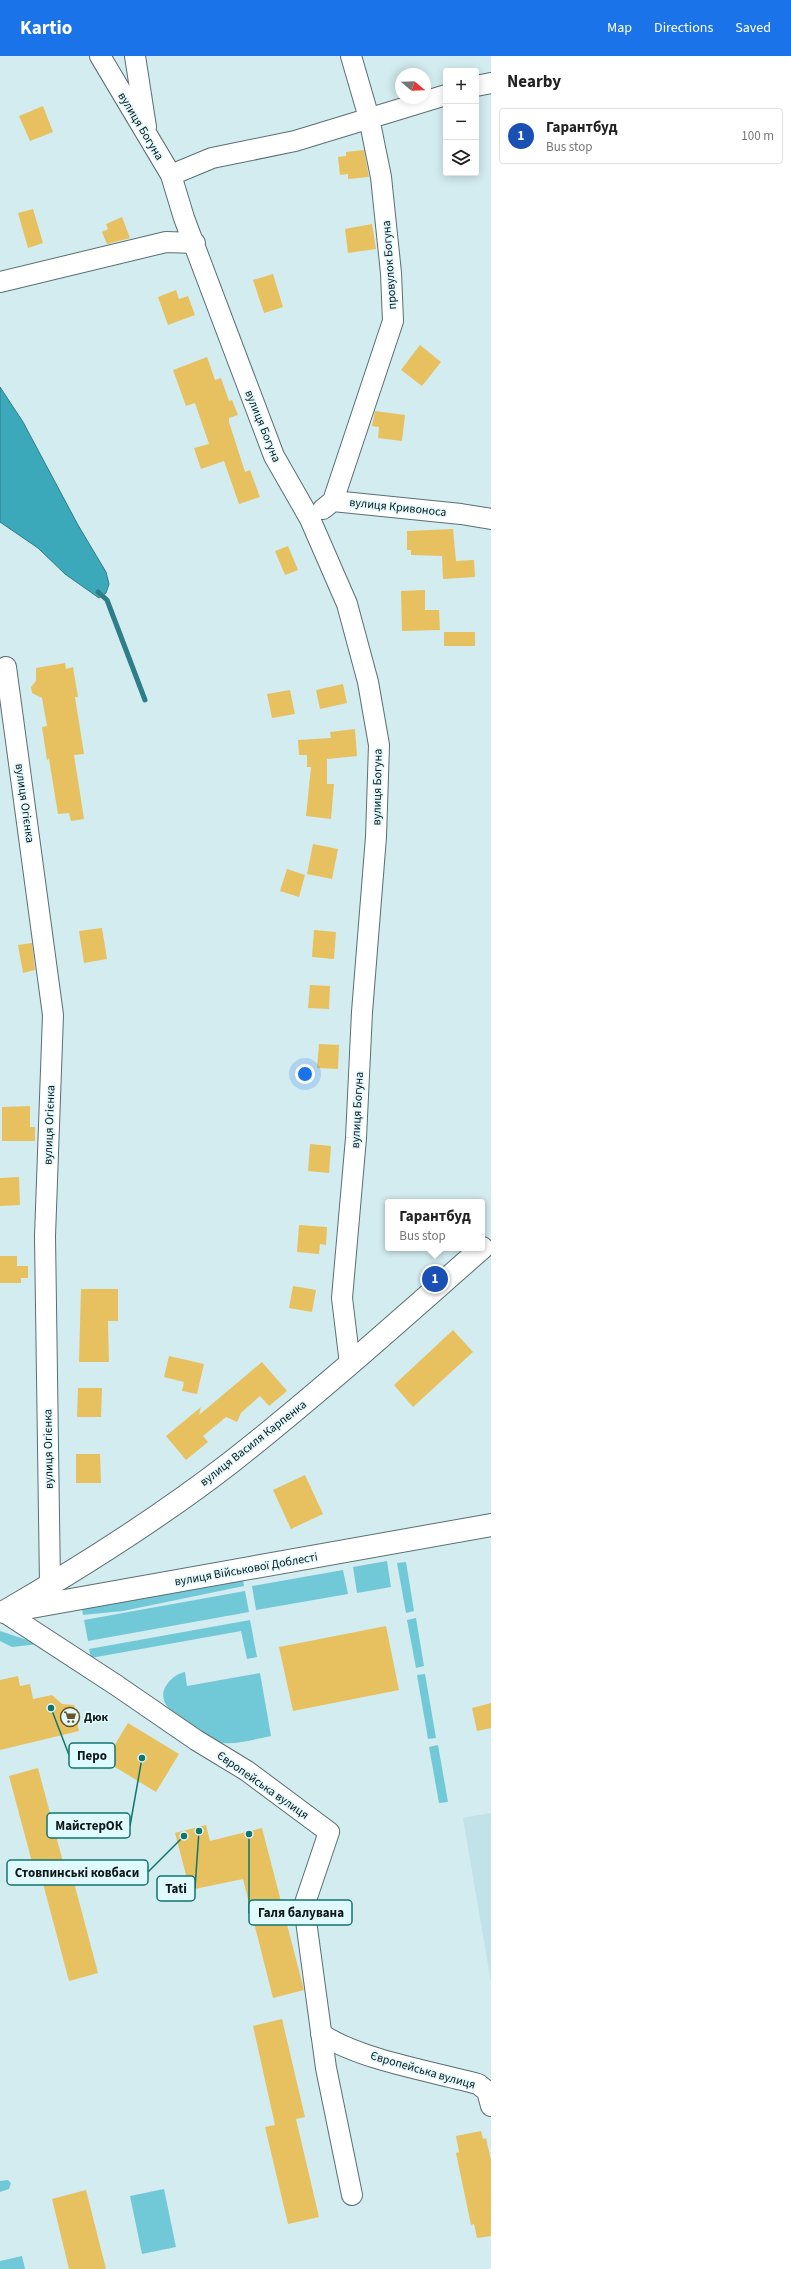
<!DOCTYPE html>
<html lang="en">
<head>
<meta charset="utf-8">
<style>
  :root { --surface:#fff; --page:#f6f6f6; --text:#222; --muted:#767676; --line:#e0e0e0; --accent:#1a73e8 }
  body { margin:0; font-family:"Source Sans 3",sans-serif; background:var(--page); color:var(--text) }
  .controls { position:absolute; right:12px; top:12px; display:grid; overflow:hidden; border-radius:4px; box-shadow:0 2px 10px #0003 }
  .controls button { width:36px; height:36px; display:grid; place-items:center; padding:0; border:0; border-bottom:1px solid var(--line); background:var(--surface); color:var(--text); font:20px sans-serif }
  .compass { position:absolute; left:395px; top:12px; width:36px; height:36px; border-radius:50%; background:var(--surface); box-shadow:0 2px 10px #0003; rotate:109deg }
  .you { position:absolute; left:305px; top:1018px; width:14px; height:14px; margin:-10px; border:3px solid #fff; border-radius:50%; background:#1a73e8; box-shadow:0 0 0 6px #1a73e833 }
  .badge { display:grid; place-items:center; width:26px; height:26px; border-radius:50%; background:var(--accent); color:#fff; font-size:13px; font-weight:700 }
  .pin { position:absolute; translate:-50% -50%; border:2px solid #fff; box-shadow:0 1px 4px #0006 }
  .popup { position:absolute; left:385px; top:1143px; width:100px; height:52px; box-sizing:border-box; display:grid; place-content:center; border-radius:4px; background:var(--surface); filter:drop-shadow(0 1px 3px #0005); font-size:13px; white-space:nowrap; color:var(--muted) }
  .popup b { font-size:15px; color:var(--text) }
  .popup::after { content:''; position:absolute; left:50%; top:100%; margin-left:-8px; border:8px solid transparent; border-top-color:var(--surface) }
  .list { margin:0; padding:0; list-style:none }
  h2 { display:flex; justify-content:space-between; align-items:center; height:52px; margin:0; padding:0 16px; font-size:17px }
  h2 small { font-size:13px; font-weight:400; color:var(--muted) }
  .list li { display:grid; grid-template-columns:26px 1fr auto; gap:12px; align-items:center; box-sizing:border-box; height:56px; margin:0 8px 8px; padding:0 8px; border:1px solid var(--line); border-radius:4px }
  .list b { display:block; font-size:15px; white-space:nowrap }
  .list p { margin:0; font-size:13px; white-space:nowrap; color:var(--muted) }
  .list em { font-size:13px; font-style:normal; color:var(--muted) }
  .icon { flex:none; width:22px; height:22px; fill:none; stroke:currentColor; stroke-width:2; stroke-linecap:round; stroke-linejoin:round }
  .map { position:relative; flex:none; width:491px; height:2213px; overflow:hidden }
  header { display:flex; align-items:center; gap:24px; box-sizing:border-box; height:56px; padding:0 20px; background:var(--accent); color:#fff }
  header strong { font-size:19px }
  nav { display:flex; gap:22px; margin-inline-start:auto; font-size:14px }
  main { display:flex }
  aside { flex:1; background:var(--surface) }
  .map>svg:first-child { display:block }
  .built { fill:#c0e2e8 }
  .green { fill:#71c9d7 }
  .water { fill:#3ba9b9; stroke:#2e7e89 }
  .lines { fill:none; stroke-linecap:round; stroke-linejoin:round }
  .stream { stroke:#2e7e89; stroke-width:5 }
  .building { fill:#e7c15f }
  .minor-casing { stroke:#596f73; stroke-width:22 }
  .tertiary-casing { stroke:#596f73; stroke-width:24 }
  .minor { stroke:#fff; stroke-width:20 }
  .tertiary { stroke:#fff; stroke-width:22 }
  .labels { text-anchor:middle; stroke-width:3; stroke-linejoin:round; paint-order:stroke }
  .street-label { font-size:12px; fill:#0f1819; stroke:#e0f9fd }
  .poi-label { font-size:12px; font-weight:bold; fill:#0f1819; stroke:#e0f9fd; text-anchor:start }
  .leader { fill:none; stroke:#0f766e; stroke-width:1.5 }
  .callout-dot { fill:#0f766e; stroke:#e0f9fd; stroke-width:1.5 }
  .callout { fill:#e0f9fd; stroke:#0f766e; stroke-width:1.5 }
  .callout-label { font-size:13px; text-anchor:middle; font-weight:bold; fill:#0f1819 }
</style>
</head>
<body>
<header>
<strong>Kartio</strong>
<nav><a>Map</a><a>Directions</a><a>Saved</a></nav>
</header>
<main>
<div class="map">
<svg width="491" height="2213" viewBox="0 0 491 2213">
  <rect width="100%" height="100%" fill="#d3ecf0"/>
  <!-- built -->
  <path class="built" d="M491,1757V1926L463,1762Z"/>
  <!-- green -->
  <path class="green" d="M387,1505L391,1531L357,1537L353,1511Z
    M406,1506L414,1555L406,1557L397,1507Z
    M343,1514L348,1538L256,1554L252,1530Z
    M243,1524L244,1530L123,1555L83,1559L82,1553Z
    M245,1535L249,1556L88,1585L84,1564Z
    M416,1562L424,1610L416,1612L407,1564Z
    M250,1564L257,1601L247,1603L241,1575L91,1602L89,1593Z
    M0,1575L39,1588L12,1591L0,1585Z
    M185,1616L187,1630L260,1617L271,1680C254,1683 234,1690 217,1686C211,1684 170,1655 167,1650C156,1636 171,1619 185,1616Z
    M425,1618L436,1682L428,1683L417,1619Z
    M438,1689L448,1746L439,1747L429,1691Z
    M8,2124L11,2127L9,2133L0,2136V2125Z
    M164,2133L176,2191L142,2198L130,2140Z
    M22,2200L25,2213H0V2205Z"/>
  <!-- water -->
  <path class="water" d="M0,331L23,366L78,469L106,516L109,528L106,537L99,542L65,518L38,492L0,466Z"/>
  <g class="lines">
    <!-- stream -->
    <path class="stream" d="M98,536L107,544L145,644"/>
  </g>
  <!-- building -->
  <path class="building" d="M43,50L53,76L30,85L19,60Z
    M364,94L369,121L348,123V118L340,119L338,101L346,100V96Z
    M33,153L43,187L28,192L18,157Z
    M122,161L130,182L107,188L102,176L108,173L106,168Z
    M372,168L376,193L348,197L345,173Z
    M273,218L283,251L264,257L253,224Z
    M176,234L179,243L188,240L195,259L168,269L158,241Z
    M420,289L441,306L422,330L401,314Z
    M207,301L215,324L221,322L229,345L232,344L238,359L229,362V366L245,416L250,414L260,441L239,448L224,405L201,413L194,392L209,388L195,347L186,350L173,314Z
    M375,355L405,359L402,385L378,382L379,371L372,370Z
    M453,473L456,505L474,504L475,521L443,523L442,500L411,499V494H407V475Z
    M288,490L298,514L285,519L275,495Z
    M425,534V554H439L440,574L402,575L401,535Z
    M444,576H475V590H444Z
    M65,607L66,613L73,611L78,641H75L84,698L74,699L84,763L71,765L69,757L58,758L49,703L47,704L42,671L47,670L42,642L32,637L31,631L36,625V612Z
    M343,628L347,647L320,653L316,634Z
    M290,634L295,658L272,662L267,638Z
    M355,673L357,700L327,703V728H334L331,763L306,760L311,711H307V699H299L298,684L331,682L330,676Z
    M313,788L338,793L332,823L307,818Z
    M287,813L305,819L299,841L280,835Z
    M102,872L107,903L84,907L79,875Z
    M314,874L336,876L334,903L312,901Z
    M32,887L35,914L23,917L18,889Z
    M310,929L330,930L329,953L308,952Z
    M319,988L339,989L338,1013L317,1012Z
    M30,1050V1071H35V1085H2V1051Z
    M310,1088L331,1090L329,1117L308,1115Z
    M19,1121L20,1149L0,1150V1122Z
    M299,1169L327,1171L326,1189L320,1188L319,1198L297,1196Z
    M0,1200H17V1210H28V1222H21V1227H0Z
    M293,1230L316,1234L312,1256L289,1252Z
    M81,1233H118V1265H108L109,1306H79Z
    M453,1274L473,1296L413,1351L394,1329Z
    M169,1300L204,1308L197,1338L182,1335L184,1326L164,1321Z
    M262,1306L287,1335L269,1350L260,1340L241,1357L237,1366L226,1361L203,1380L208,1386L186,1404L166,1380L201,1351L199,1359Z
    M78,1332H102L101,1361H77Z
    M76,1398H100L101,1427H76Z
    M305,1419L323,1458L291,1473L273,1434Z
    M386,1570L399,1634L293,1655L279,1591Z
    M18,1620L20,1630L30,1628L33,1643L52,1639L62,1648L74,1649L79,1675L0,1694V1624Z
    M491,1647V1672L477,1675L472,1652Z
    M128,1667L179,1698L156,1736L105,1705Z
    M38,1712L67,1821L72,1819L98,1917L69,1925L41,1820L36,1821L9,1720Z
    M206,1769L210,1785L262,1772L304,1934L273,1942L243,1823L190,1834L175,1777Z
    M282,1963L305,2061L296,2063L319,2161L288,2168L265,2071L275,2069L253,1970Z
    M481,2075L483,2083L486,2082L491,2104V2180L477,2182L474,2168L471,2169L456,2097L459,2096L456,2080Z
    M86,2134L106,2213H69L52,2143Z"/>
  <g class="lines">
    <!-- minor casing -->
    <g class="minor-casing">
      <path id="minor" d="M100,0L171,119L184,162L274,400L310,463L347,548L368,626L379,689L376,781L362,956L356,1082L342,1242L350,1308
        M135,0L146,71
        M476,30L491,27
        M171,119L212,102L295,85L446,39
        M0,226L166,186L195,187
        M333,445L393,265L391,217L381,121L369,62L351,0
        M323,453L333,445L461,458L491,463
        M6,611L53,959L45,1180L50,1529
        M4,1556L116,1629L196,1684L247,1715L329,1776L304,1850L326,2012L352,2139
        M321,1978C361,2004 430,2015 478,2028L487,2035L491,2050"/>
    </g>
    <!-- tertiary casing -->
    <g class="tertiary-casing">
      <path id="tertiary" d="M20,1553L491,1469
        M4,1556C83,1510 161,1461 234,1404C319,1337 400,1264 482,1192"/>
    </g>
    <!-- minor -->
    <use href="#minor" class="minor"/>
    <!-- tertiary -->
    <use href="#tertiary" class="tertiary"/>
  </g>
  <!-- icons -->
  <defs>
    <g id="supermarket-ring" transform="scale(1)"><circle r="9.5" fill="#e0f9fd" stroke="#675422" stroke-width="1.5"/><path d="M-6-5.5h2.5l.6 2H6L4.5 2H-2.5L-4.4-4H-6ZM-1.5 3.2a1.3 1.3 0 1 0 .1 0ZM3 3.2a1.3 1.3 0 1 0 .1 0Z" fill="#675422"/></g>
  </defs>
  <g fill-rule="evenodd">
    <use href="#supermarket-ring" x="70" y="1661"/>
  </g>
  <g class="labels">
    <!-- street labels -->
    <g class="street-label">
      <text transform="translate(141 70) rotate(59)" y="4">вулиця Богуна</text>
      <text transform="translate(389 209) rotate(-94)" y="4">провулок Богуна</text>
      <text transform="translate(263 370) rotate(68)" y="4">вулиця Богуна</text>
      <text transform="translate(398 451) rotate(6)" y="4">вулиця Кривоноса</text>
      <text transform="translate(377 731) rotate(-89)" y="4">вулиця Богуна</text>
      <text transform="translate(25 747) rotate(82)" y="4">вулиця Огієнка</text>
      <text transform="translate(357 1054) rotate(-87)" y="4">вулиця Богуна</text>
      <text transform="translate(49 1069) rotate(-88)" y="4">вулиця Огієнка</text>
      <text transform="translate(253 1387) rotate(-38)" y="4">вулиця Василя Карпенка</text>
      <text transform="translate(48 1393) rotate(-91)" y="4">вулиця Огієнка</text>
      <text transform="translate(246 1513) rotate(-10)" y="4">вулиця Військової Доблесті</text>
      <text transform="translate(263 1729) rotate(35)" y="4">Європейська вулиця</text>
      <text transform="translate(423 2014) rotate(16)" y="4">Європейська вулиця</text>
    </g>
    <!-- poi labels -->
    <g class="poi-label">
      <text x="84" y="1665">Дюк</text>
    </g>
  </g>
  <!-- callouts -->
  <path class="leader" d="M51 1652L69 1699M142 1702L130 1770M184 1780L148 1816M199 1775L195 1832M249 1778L249 1857"/>
  <g class="callout-dot">
    <circle cx="51" cy="1652" r="4"/>
    <circle cx="142" cy="1702" r="4"/>
    <circle cx="184" cy="1780" r="4"/>
    <circle cx="199" cy="1775" r="4"/>
    <circle cx="249" cy="1778" r="4"/>
  </g>
  <g class="callout">
    <rect x="69" y="1687" width="46" height="25" rx="4"/>
    <rect x="47" y="1757" width="83" height="25" rx="4"/>
    <rect x="7" y="1804" width="141" height="25" rx="4"/>
    <rect x="157" y="1820" width="38" height="25" rx="4"/>
    <rect x="249" y="1844" width="103" height="25" rx="4"/>
  </g>
  <g class="callout-label">
    <text x="92" y="1704">Перо</text>
    <text x="89" y="1774">МайстерОК</text>
    <text x="77" y="1821">Стовпинські ковбаси</text>
    <text x="176" y="1837">Tati</text>
    <text x="301" y="1861">Галя балувана</text>
  </g>
</svg>
<div class="controls">
<button>+</button>
<button>−</button>
<button><svg class="icon" aria-label="layers" viewBox="0 0 24 24"><path d="M12 4l9 5-9 5-9-5zM3 14l9 5 9-5"/></svg></button>
</div>
<svg class="compass" viewBox="-18 -18 36 36"><path d="M0-13l5 13h-10z" fill="#e53935"/><path d="M0 13l5-13h-10z" fill="#767676"/></svg>
<div class="you"></div>
<div class="pin badge" style="left:435px;top:1223px;background:#1a4fb4">1</div>
<div class="popup"><b>Гарантбуд</b>Bus stop</div>
</div>
<aside>
<h2>Nearby<small></small></h2>
<ul class="list">
<li><span class="badge" style="background:#1a4fb4">1</span><div><b>Гарантбуд</b><p>Bus stop</p></div><em>100 m</em></li>
</ul>
</aside>
</main>
</body>
</html>
